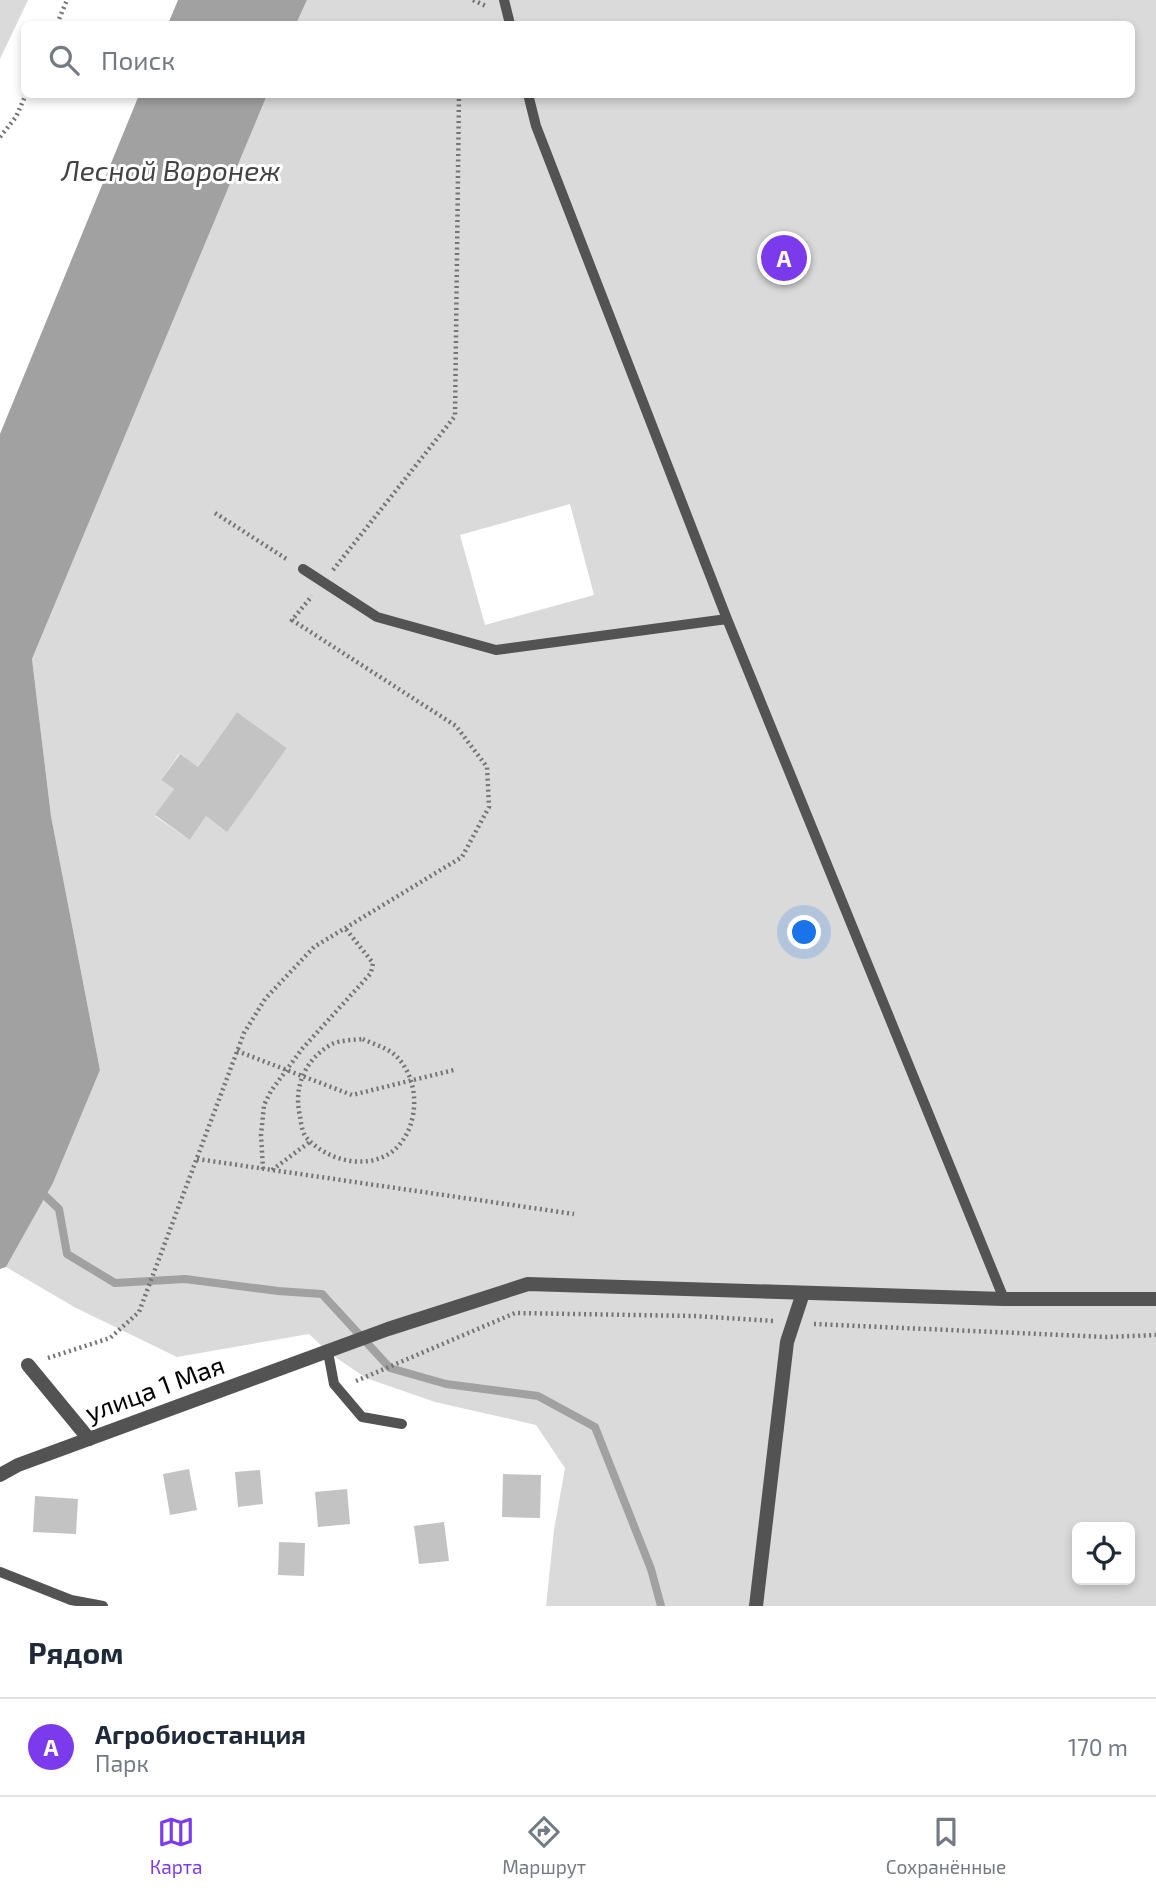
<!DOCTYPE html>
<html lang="ru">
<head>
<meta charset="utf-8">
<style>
  :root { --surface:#fff; --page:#f2f2f3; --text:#1f2937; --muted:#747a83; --line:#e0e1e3; --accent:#7c3aed }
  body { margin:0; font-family:"Exo 2",sans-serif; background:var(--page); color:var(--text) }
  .controls { position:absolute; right:21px; bottom:21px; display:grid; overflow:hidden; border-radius:10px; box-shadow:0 4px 10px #0003 }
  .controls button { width:63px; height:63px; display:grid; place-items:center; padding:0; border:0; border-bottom:2px solid var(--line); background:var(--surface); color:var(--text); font:35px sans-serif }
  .you { position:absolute; left:805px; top:933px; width:24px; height:24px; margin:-18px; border:5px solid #fff; border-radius:50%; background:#1a73e8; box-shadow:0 0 0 10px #1a73e833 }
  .badge { display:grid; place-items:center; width:46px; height:46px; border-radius:50%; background:var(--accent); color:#fff; font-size:23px; font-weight:700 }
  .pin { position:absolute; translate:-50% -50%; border:4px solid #fff; box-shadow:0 2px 7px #0006 }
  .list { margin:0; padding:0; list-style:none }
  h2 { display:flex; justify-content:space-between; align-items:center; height:91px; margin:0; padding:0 28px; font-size:30px }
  h2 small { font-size:23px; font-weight:400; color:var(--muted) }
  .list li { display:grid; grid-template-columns:46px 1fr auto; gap:21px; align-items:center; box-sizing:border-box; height:98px; padding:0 28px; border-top:2px solid var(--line) }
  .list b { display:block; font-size:26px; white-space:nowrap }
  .list p { margin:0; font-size:23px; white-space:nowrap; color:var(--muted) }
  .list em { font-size:23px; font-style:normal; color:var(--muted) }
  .icon { flex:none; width:38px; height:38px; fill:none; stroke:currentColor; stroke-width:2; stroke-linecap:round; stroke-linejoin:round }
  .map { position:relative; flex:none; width:1156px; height:1606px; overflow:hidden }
  .search { position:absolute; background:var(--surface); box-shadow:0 4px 10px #0003; left:21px; right:21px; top:21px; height:77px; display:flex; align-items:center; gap:18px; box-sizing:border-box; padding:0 24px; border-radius:10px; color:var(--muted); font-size:26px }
  .sheet { height:189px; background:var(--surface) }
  nav { display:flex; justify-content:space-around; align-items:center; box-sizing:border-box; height:98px; border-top:2px solid var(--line); background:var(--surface); font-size:19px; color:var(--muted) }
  nav a { display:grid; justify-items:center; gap:4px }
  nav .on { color:var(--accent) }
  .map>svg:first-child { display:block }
  .green { fill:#dadada; fill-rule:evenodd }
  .water { fill:#a1a1a1 }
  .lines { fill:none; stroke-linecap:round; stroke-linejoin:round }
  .stream { stroke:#a1a1a1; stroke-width:8 }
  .building { fill:#c3c3c3 }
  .path { stroke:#757575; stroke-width:4.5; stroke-dasharray:2 3.5; stroke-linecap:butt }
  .service { stroke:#535353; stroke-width:10 }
  .minor { stroke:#535353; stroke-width:14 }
  .tertiary { stroke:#535353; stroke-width:14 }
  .labels { text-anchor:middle; stroke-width:6; stroke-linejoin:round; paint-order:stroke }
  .street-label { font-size:26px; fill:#000; stroke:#fff }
  .water-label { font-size:28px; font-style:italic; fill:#424242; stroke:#fff }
</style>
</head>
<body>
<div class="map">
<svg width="1156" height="1606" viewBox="0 0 1156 1606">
  <rect width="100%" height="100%" fill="#fff"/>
  <!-- green -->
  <path class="green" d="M0,0H28L0,59Z
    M307,0H1156V1606H546L554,1530L565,1468L536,1425L435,1402L366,1378L328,1352L309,1334L177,1357L76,1308L6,1267L53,1183L100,1070L51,816L32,659L267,95L1132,94V24H296ZM570,504L594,595L485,625L460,535ZM237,712L287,748L227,831L206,816L190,840L155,816L174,789L161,780L179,754L198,767ZM1077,1527H1130V1580H1077Z"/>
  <!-- water -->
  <path class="water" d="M178,0H307L296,24H168Z
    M139,95H267L32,659L51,816L100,1070L53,1183L6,1267L0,1269V434Z"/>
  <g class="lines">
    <!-- stream -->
    <path class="stream" d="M40,1191L59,1209L67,1254L115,1283L185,1279L278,1291L322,1294L390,1368L446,1384L538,1396L595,1427L651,1569L661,1606"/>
  </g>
  <!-- building -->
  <path class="building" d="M237,712L287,748L227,832L206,816L190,840L155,815L174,789L161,780L180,754L198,767Z
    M189,1469L197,1510L170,1515L163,1474Z
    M260,1470L263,1504L238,1507L235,1472Z
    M503,1474L541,1475L540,1518L502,1517Z
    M347,1489L350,1524L318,1527L315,1492Z
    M35,1496L78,1499L76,1534L33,1532Z
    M444,1522L449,1561L419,1564L414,1526Z
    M279,1542L305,1543L304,1576L278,1575Z"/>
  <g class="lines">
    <!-- path -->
    <path class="path" d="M473,0L488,7
      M57,24L67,0
      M0,137L16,117L26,94
      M215,513L288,560
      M333,570L455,416L459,94
      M363,1039C373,1044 388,1048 396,1056C419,1078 420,1120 400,1144C376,1173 328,1163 306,1137C302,1132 301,1123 300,1116C293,1087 305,1059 332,1044C340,1040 354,1040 363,1039Z
      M237,1051L352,1095L454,1070
      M197,1159L574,1214
      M263,1169L261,1135L264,1105L271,1091L302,1049L371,973L373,963L345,928
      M272,1170L311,1141
      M814,1324L1107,1337L1156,1335
      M48,1358L110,1338L139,1312L244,1033L265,999L314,947L462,857L489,807L487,767L456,726L292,620L312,596
      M356,1381L515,1313L695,1316L774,1321"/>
    <!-- service -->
    <path class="service" d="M504,0L510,24
      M528,94L536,126L727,619L1004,1299
      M303,569L377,617L496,650L727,619
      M328,1352L334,1384L362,1417L402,1424
      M0,1572L71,1600L103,1606"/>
    <!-- minor -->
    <path class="minor" d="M28,1365L89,1439
      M756,1606L787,1342L803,1293"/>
    <!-- tertiary -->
    <path class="tertiary" d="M0,1475L18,1465L388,1329L528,1284L1004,1299H1156"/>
  </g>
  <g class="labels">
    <!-- street labels -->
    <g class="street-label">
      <text transform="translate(155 1389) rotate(-20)" y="9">улица 1 Мая</text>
    </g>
    <!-- water labels -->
    <g class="water-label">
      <text x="171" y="181">Лесной Воронеж</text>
    </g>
  </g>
</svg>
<div class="controls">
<button><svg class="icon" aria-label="locate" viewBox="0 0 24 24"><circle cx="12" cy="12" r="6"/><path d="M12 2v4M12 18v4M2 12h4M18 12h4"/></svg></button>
</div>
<div class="you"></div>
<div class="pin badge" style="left:784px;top:258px">A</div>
<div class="search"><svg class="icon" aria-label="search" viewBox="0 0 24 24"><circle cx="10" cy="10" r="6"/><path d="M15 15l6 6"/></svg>Поиск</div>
</div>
<section class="sheet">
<h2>Рядом<small></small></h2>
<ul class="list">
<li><span class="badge">A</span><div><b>Агробиостанция</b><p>Парк</p></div><em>170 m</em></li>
</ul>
</section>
<nav>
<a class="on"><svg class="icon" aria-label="map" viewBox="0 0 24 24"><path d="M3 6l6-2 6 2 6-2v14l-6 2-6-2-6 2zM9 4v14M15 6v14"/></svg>Карта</a>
<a><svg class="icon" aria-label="directions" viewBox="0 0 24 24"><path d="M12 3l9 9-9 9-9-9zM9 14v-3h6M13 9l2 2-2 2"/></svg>Маршрут</a>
<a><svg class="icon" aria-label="saved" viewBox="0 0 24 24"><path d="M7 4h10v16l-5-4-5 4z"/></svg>Сохранённые</a>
</nav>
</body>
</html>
